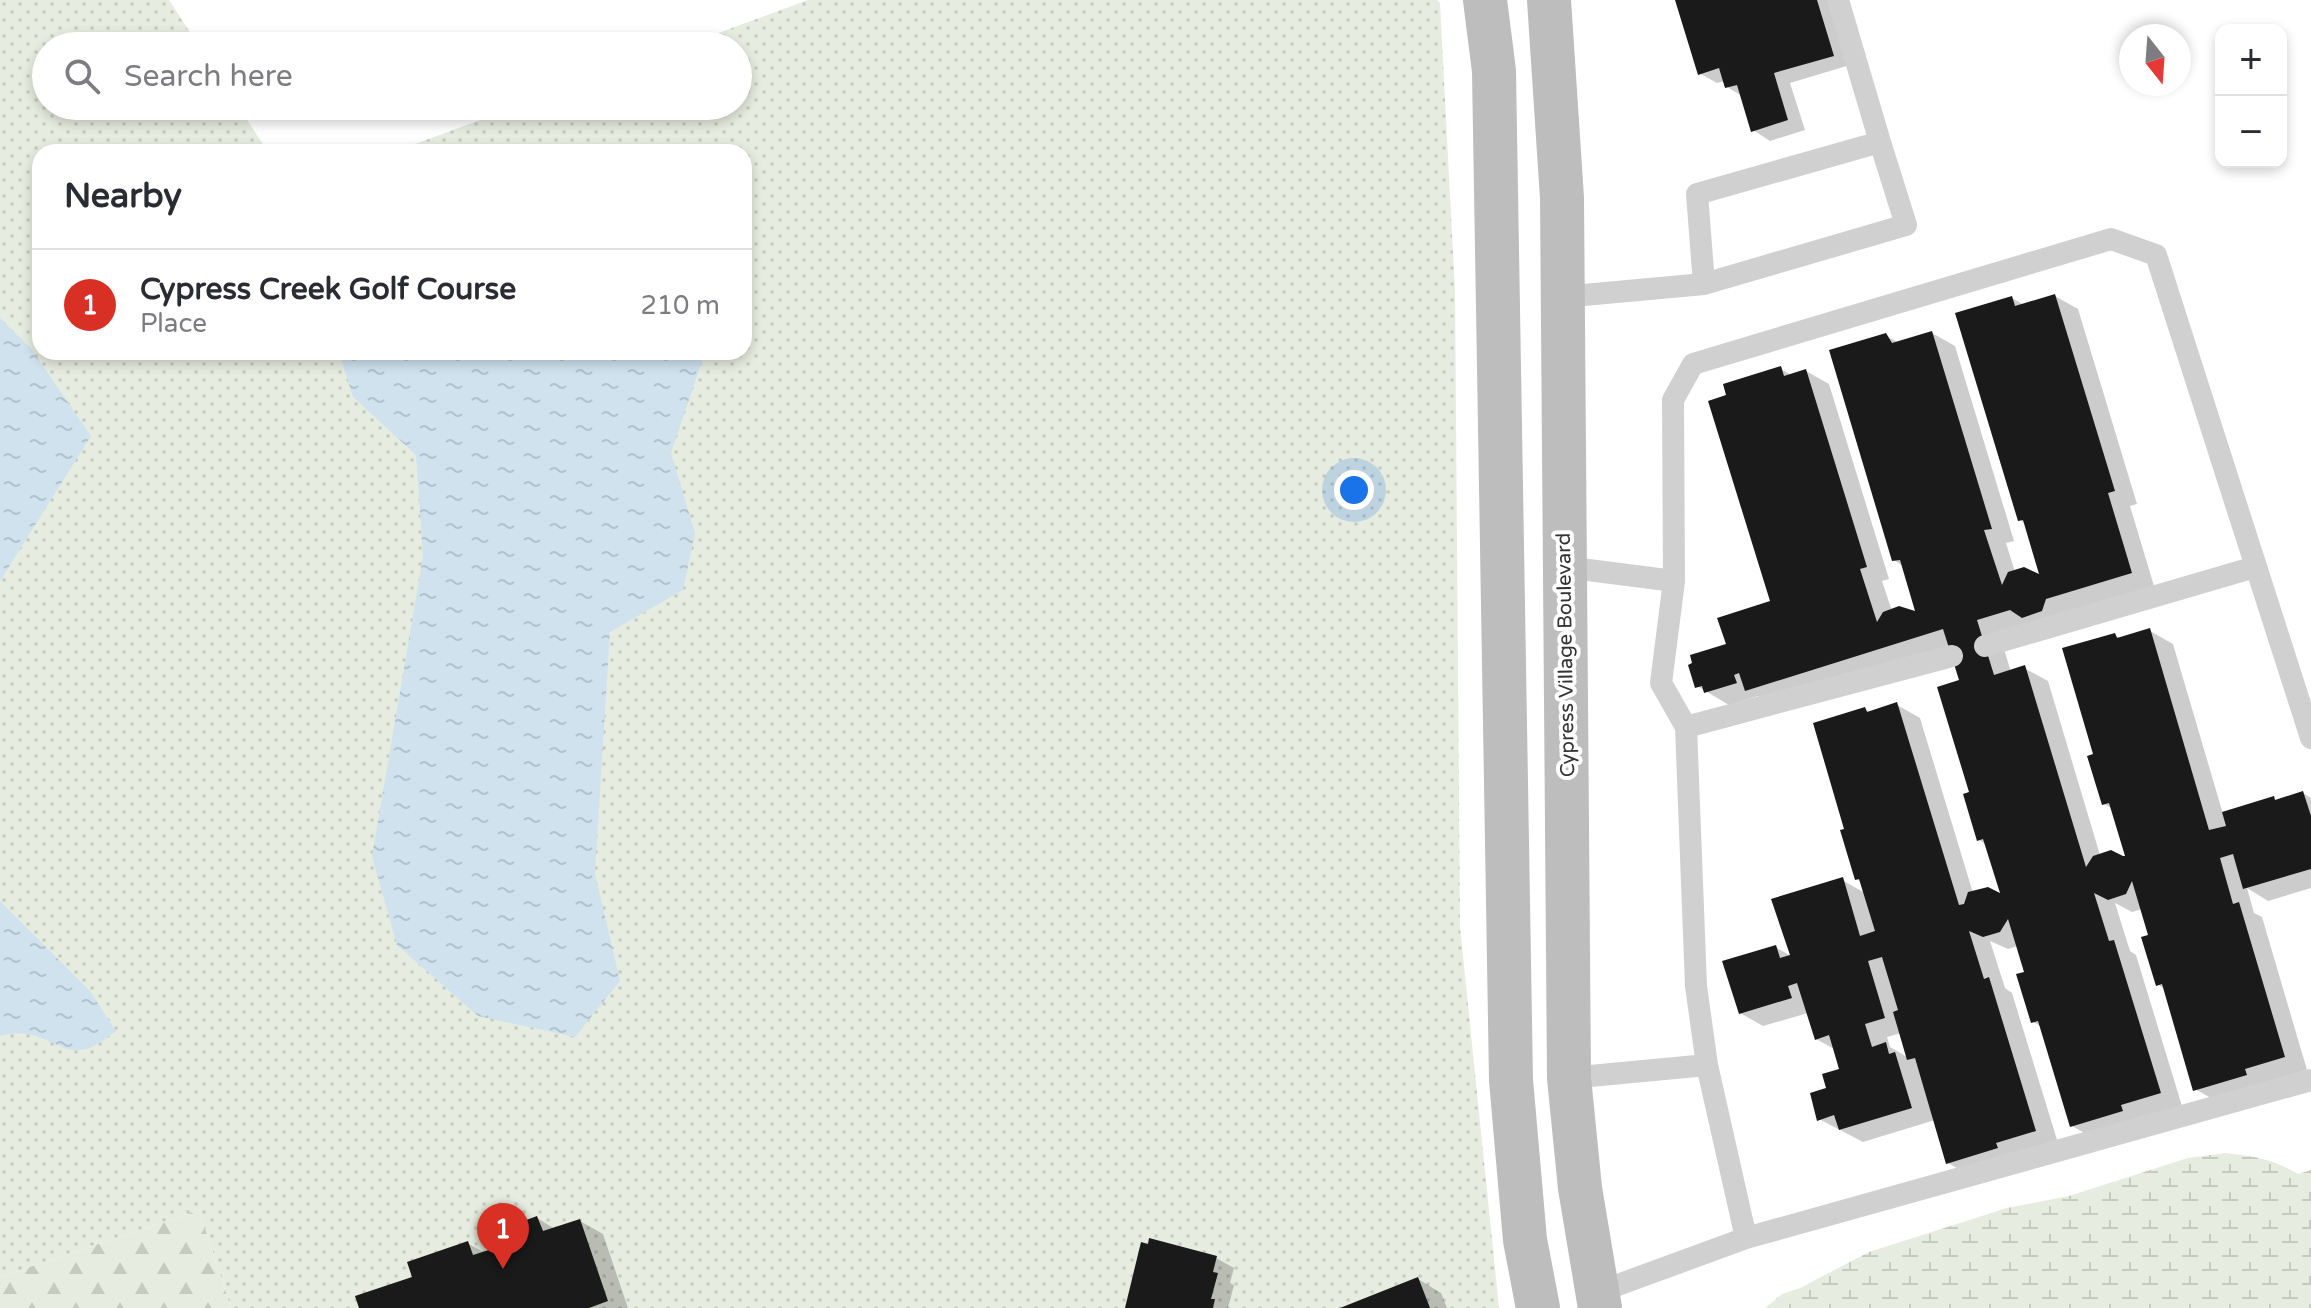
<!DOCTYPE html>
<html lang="en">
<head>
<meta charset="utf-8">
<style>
  :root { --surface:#fff; --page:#f7f7f7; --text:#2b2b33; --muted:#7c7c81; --line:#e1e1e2; --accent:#d93025 }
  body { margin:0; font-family:"Varela Round",sans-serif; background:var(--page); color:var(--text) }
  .controls { position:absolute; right:24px; top:24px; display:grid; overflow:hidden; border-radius:16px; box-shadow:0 4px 12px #0003 }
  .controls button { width:72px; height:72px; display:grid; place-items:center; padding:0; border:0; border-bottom:2px solid var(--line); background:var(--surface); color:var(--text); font:40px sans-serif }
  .compass { position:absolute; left:2119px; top:24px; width:72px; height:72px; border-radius:50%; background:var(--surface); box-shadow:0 4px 12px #0003; rotate:163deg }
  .you { position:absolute; left:1354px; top:490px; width:28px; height:28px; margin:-20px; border:6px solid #fff; border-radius:50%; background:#1a73e8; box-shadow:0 0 0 12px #1a73e833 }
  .badge { display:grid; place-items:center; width:52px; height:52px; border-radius:50%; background:var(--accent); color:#fff; font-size:26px; font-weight:700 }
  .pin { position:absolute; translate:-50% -66px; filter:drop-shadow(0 2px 4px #0008) }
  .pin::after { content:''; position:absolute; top:42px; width:28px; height:24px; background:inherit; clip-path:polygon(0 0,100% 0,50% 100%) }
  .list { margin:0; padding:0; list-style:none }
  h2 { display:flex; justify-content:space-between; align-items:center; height:104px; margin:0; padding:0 32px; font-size:34px }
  h2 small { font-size:26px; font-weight:400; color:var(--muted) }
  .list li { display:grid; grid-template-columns:52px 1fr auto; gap:24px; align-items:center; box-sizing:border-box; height:112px; padding:0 32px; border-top:2px solid var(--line) }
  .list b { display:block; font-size:30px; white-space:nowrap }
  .list p { margin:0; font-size:26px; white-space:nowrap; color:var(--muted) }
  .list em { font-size:26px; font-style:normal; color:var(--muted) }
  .icon { flex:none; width:44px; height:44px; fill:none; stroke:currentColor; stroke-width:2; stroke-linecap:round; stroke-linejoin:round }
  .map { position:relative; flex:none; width:2311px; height:1308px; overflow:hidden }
  .search { position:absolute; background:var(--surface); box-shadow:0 4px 12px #0003; left:32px; top:32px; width:720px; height:88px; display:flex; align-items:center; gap:20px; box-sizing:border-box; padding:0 28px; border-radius:44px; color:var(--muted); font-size:30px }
  .panel { position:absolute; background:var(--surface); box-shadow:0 4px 12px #0003; left:32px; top:144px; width:720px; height:216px; border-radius:24px }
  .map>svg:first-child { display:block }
  .grass { fill:url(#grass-dots) }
  .forest { fill:url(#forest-firs) }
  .wetland { fill:url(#wetland-marsh) }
  .water { fill:url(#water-ripples) }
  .shadow { fill:#0003; fill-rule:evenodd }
  .building { fill:#1a1a1a }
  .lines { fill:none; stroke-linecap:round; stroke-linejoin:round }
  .lane { stroke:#d0d0d0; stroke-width:22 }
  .secondary { stroke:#bdbdbd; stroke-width:44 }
  .labels { text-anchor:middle; stroke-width:8; stroke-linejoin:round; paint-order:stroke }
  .street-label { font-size:20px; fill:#333; stroke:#fff }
</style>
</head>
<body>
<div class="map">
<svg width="2311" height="1308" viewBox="0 0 2311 1308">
  <defs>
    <pattern id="grass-dots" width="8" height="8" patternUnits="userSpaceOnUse" patternTransform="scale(2)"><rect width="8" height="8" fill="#e6ecdf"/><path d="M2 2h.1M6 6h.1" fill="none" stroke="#c6cbc0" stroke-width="1.8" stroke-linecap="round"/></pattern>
    <pattern id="forest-firs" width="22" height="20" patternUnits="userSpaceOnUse" patternTransform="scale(2)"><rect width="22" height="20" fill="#e6ecdf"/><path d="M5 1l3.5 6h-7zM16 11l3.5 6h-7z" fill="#c6cbc0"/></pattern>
    <pattern id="wetland-marsh" width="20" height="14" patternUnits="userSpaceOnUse" patternTransform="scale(2)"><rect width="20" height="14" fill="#e6ecdf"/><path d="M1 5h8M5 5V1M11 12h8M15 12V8" fill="none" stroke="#c6cbc0"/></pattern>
    <pattern id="water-ripples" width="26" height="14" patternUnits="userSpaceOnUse" patternTransform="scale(2)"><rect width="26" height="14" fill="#cfe2ee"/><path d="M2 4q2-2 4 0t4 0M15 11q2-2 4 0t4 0" fill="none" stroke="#b2c2cd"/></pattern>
  </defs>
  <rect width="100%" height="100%" fill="#fff"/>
  <!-- grass -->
  <path class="grass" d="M0,0H169L199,46H46V106H238L268,152H40V352H744V152H393L519,106H738V46H683L808,0H1437L1440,3L1455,292L1460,927L1499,1308H231L199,1210L0,1277Z"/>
  <!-- forest -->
  <path class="forest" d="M199,1210L231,1308H0V1277Z"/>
  <!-- wetland -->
  <path class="wetland" d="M2225,1153C2252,1156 2274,1159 2298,1174L2311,1170V1308H1765L1782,1294L1800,1288L1869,1252L2007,1208L2069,1196L2188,1158Z"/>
  <!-- water -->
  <path class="water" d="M0,318L32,350L91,436L0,581Z
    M339,352H705L671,453L695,533L683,590L610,632L595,873L620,981L575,1037L478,1016L397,945L372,856L423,557L416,455L353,397Z
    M0,901L90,991L116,1031C107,1038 94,1048 82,1050C57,1054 39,1024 0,1036Z"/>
  <!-- shadow -->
  <path class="shadow" d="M1677,0H1831L1850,65L1790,83L1805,130L1770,141L1753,130L1742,96L1727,87L1725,81L1717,83L1699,73Z
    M2055,296L2078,309L2137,504L2130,506L2154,586L1999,633L2011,672L2024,668L2048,681L2100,855L2128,859L2113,809L2104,804L2096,755L2115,635L2122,639L2150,631L2173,644L2223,814L2274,799L2278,801L2303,793L2311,798V888L2268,901L2247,888L2254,913L2262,917L2307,1070L2267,1082L2218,1102L2195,1089L2165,989L2157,984L2151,937L2142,909L2132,912L2115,903L2130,951L2136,955L2182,1106L2095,1139L2072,1126L2042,1027L2033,1022L2027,973L2018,946L2008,949L1990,941L2005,988L2012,993L2058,1143L1971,1176L1948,1163L1935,1120L1863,1142L1819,1119L1828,1089L1842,1070L1836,1050L1816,1039L1808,1013L1763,1026L1740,1013L1775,947L1793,957L1842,880L1865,893L1862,882L1856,879L1847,830L1865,709L1871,713L1897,705L1920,718L1973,893L2003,897L1987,845L1979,840L1972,793L1962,682L1951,647L1769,703L1758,696L1729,705L1697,686L1728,646L1773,603L1729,396L1780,369L1792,375L1806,371L1829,384L1889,579L1882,581L1892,611L1918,614L1903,566L1894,560L1886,336L1899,343L1932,333L1955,346L2014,541L2006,543L2015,572L2042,577L2026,524L2020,520L2012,298L2024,305ZM1901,1033L1909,1058L1890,1047L1887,1037Z
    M537,1218L555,1229L580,1221L603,1234L628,1308H361L414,1278L467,1243L485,1253L510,1245Z
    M1216,1258L1234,1268L1230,1283L1234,1285L1228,1308H1127Z
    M1418,1279L1441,1293L1447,1308H1345Z"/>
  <!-- building -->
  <path class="building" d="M1675,0H1817L1834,56L1774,73L1788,120L1751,132L1737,85L1725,88L1719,68L1698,75Z
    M2055,294L2115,491L2108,493L2132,573L2046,599L2042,611L2022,618L2010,610L1977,620L1994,675L2025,665L2086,867L2093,856L2111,850L2123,856H2125L2109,803L2102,805L2087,756L2093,754L2062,648L2115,633L2117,638L2150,628L2209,830L2226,826L2222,812L2274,796L2275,800L2303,791L2311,816V869L2243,889L2233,854L2220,858L2233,904L2239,902L2285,1057L2245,1069L2247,1075L2193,1091L2162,984L2156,986L2141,937L2148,935L2132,881L2126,894L2108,900L2094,893L2109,941L2114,940L2161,1093L2121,1105L2123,1111L2070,1127L2038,1021L2031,1023L2016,974L2024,972L2008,919L2000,932L1983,937L1969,931L1984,979L1989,977L2036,1131L1996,1143L1998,1148L1946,1164L1915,1058L1907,1060L1893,1012L1898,1010L1882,957L1868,961L1885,1018L1865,1024L1872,1047L1886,1042L1889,1054L1895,1052L1912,1108L1839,1130L1834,1115L1817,1121L1810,1093L1826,1088L1822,1074L1839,1069L1829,1035L1815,1040L1797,983L1788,986L1792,998L1739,1014L1722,961L1776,945L1780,958L1790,955L1771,899L1843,877L1860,936L1875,931L1859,879L1855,880L1840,830L1844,829L1813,723L1865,707L1867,712L1897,702L1959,905L1964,904L1968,892L1988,887L2000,893L1983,839L1977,841L1963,794L1969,792L1937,687L1959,680L1943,629L1745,691L1739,673L1734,675L1737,683L1704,693L1702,686L1695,688L1688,665L1692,663L1690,655L1726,644L1717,618L1770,601L1708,401L1726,395L1723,384L1781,366L1784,376L1806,369L1867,567L1860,569L1877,622L1883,612L1899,606L1915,611L1900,560L1892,561L1829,350L1886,333L1892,343L1932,331L1992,529L1984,530L2002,585L2008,572L2024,567L2039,574L2023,520L2018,521L1955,313L2012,296L2015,306Z
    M537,1216L543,1231L580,1219L608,1301L589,1308H359L355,1296L412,1277L407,1262L468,1241L473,1255L508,1244L503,1229Z
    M1149,1238L1217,1256L1213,1272L1218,1273L1211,1299H1215L1213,1308H1125L1141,1242L1148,1244Z
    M1418,1277L1430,1308H1340Z"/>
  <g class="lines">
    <!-- lane -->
    <path class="lane" d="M1838,0L1880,142
      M1562,297L1704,284L1906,225L1880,142L1697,194L1704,284
      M1565,567L1674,581
      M1985,646L2255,567
      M1686,727L1952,656
      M1707,1065L1696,986L1686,727L1661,683L1674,581L1673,400L1693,364L2111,239L2156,255L2311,738
      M1569,1078L1707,1065L1746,1238
      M1596,1293L1746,1238L2311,1080"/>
    <!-- secondary -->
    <path class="secondary" d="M1485,0L1494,71L1511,1080L1525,1240L1538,1308
      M1549,0L1562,198L1569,1078L1580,1188L1600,1308"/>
  </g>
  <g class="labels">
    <!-- street labels -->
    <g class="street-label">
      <text transform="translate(1565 655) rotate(-91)" y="7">Cypress Village Boulevard</text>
    </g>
  </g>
</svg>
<div class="controls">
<button>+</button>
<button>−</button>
</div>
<svg class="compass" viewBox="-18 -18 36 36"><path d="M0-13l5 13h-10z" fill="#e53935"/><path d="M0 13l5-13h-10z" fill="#7c7c81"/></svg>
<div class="you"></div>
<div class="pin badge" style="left:503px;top:1269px">1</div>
<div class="search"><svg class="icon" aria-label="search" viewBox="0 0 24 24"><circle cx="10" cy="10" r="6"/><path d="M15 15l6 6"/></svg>Search here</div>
<section class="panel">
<h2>Nearby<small></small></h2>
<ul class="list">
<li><span class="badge">1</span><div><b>Cypress Creek Golf Course</b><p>Place</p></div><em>210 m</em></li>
</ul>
</section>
</div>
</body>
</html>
